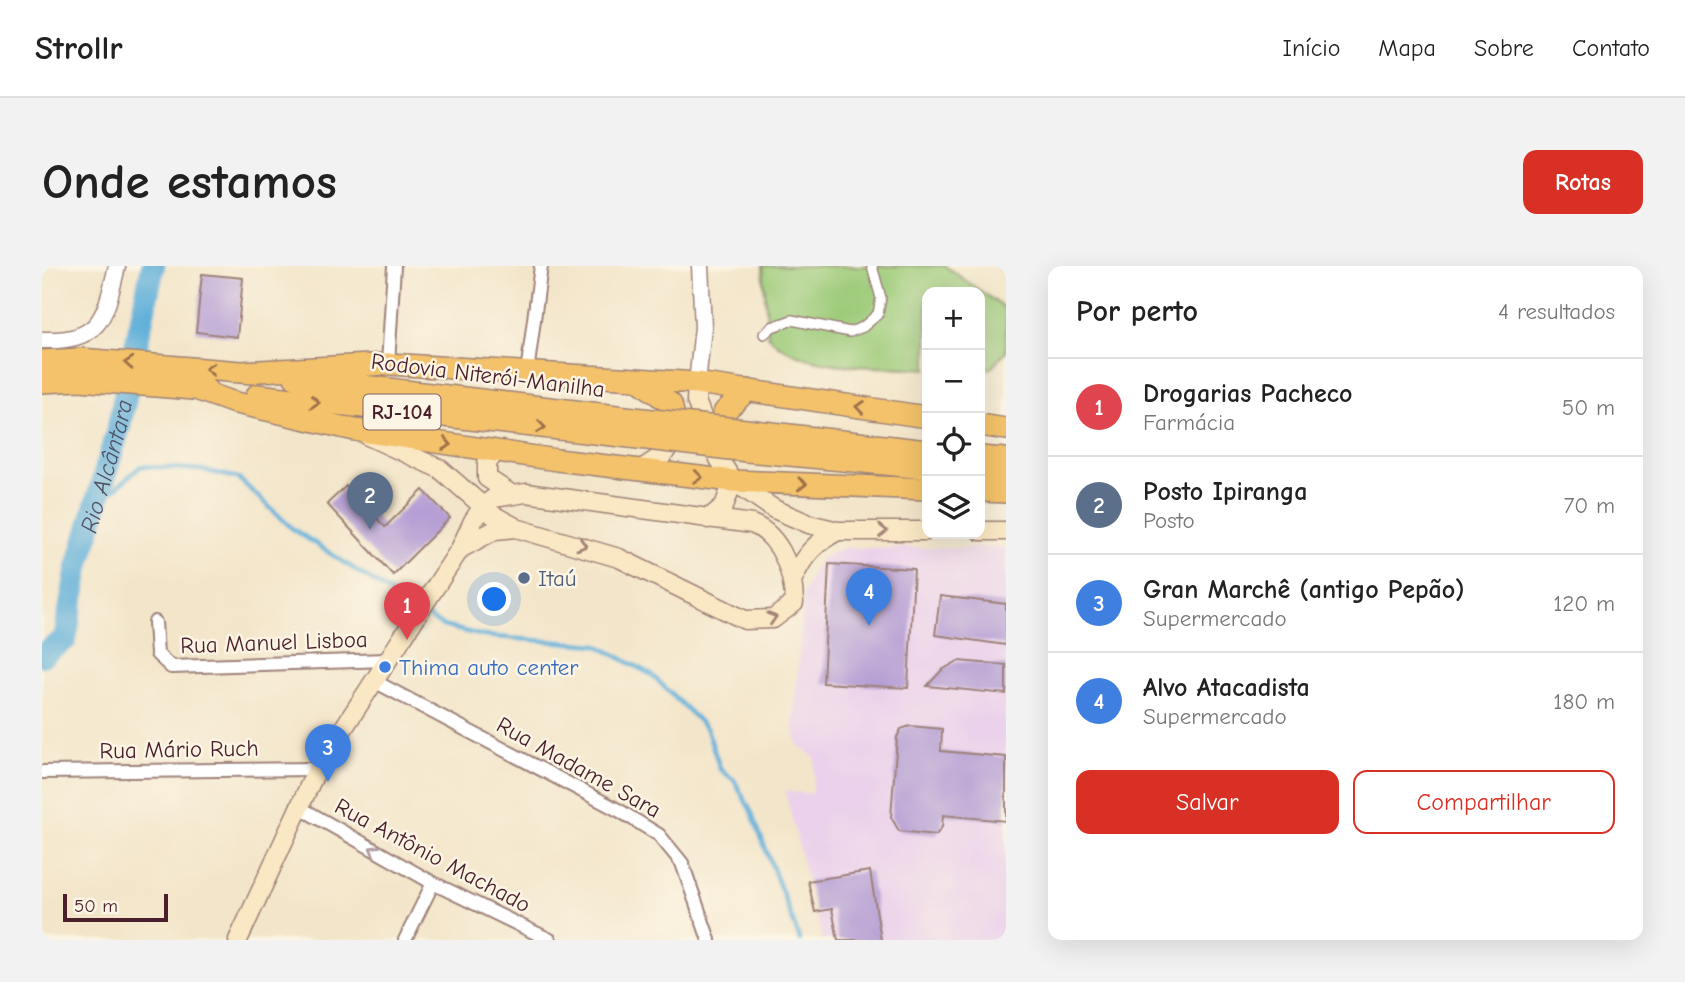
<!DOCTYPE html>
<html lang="pt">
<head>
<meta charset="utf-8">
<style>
  :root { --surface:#fff; --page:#f2f2f2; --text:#222; --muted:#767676; --line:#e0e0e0; --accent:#d93025 }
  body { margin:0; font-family:"Comic Neue",sans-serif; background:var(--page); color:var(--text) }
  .controls { position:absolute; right:21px; top:21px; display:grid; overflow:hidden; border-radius:14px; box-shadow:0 7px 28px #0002 }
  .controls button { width:63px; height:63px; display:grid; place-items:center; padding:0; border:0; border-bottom:2px solid var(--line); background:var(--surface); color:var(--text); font:35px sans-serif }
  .scale { position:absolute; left:21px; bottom:18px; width:105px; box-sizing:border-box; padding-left:7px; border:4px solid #4a1f2b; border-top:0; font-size:19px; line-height:24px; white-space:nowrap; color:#4a1f2b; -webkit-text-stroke:5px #fcf5e5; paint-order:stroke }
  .you { position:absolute; left:453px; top:334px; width:24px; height:24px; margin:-18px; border:5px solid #fff; border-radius:50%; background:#1a73e8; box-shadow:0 0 0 10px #1a73e833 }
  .badge { display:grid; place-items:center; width:46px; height:46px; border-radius:50%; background:var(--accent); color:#fff; font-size:23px; font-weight:700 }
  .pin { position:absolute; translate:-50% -58px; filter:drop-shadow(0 2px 4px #0008) }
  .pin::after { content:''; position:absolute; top:37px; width:24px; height:21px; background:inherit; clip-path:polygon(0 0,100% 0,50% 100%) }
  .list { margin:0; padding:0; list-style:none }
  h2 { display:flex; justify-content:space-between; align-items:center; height:91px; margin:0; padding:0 28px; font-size:30px }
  h2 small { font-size:23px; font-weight:400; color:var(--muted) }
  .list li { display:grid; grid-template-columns:46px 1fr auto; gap:21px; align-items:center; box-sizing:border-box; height:98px; padding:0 28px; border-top:2px solid var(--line) }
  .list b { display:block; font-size:26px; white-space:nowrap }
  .list p { margin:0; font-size:23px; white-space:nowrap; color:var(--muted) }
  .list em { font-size:23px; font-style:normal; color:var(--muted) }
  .actions { display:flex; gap:14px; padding:21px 28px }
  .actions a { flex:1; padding:16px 0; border:2px solid var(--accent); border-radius:14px; text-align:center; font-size:24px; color:var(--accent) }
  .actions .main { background:var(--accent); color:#fff }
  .icon { flex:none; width:38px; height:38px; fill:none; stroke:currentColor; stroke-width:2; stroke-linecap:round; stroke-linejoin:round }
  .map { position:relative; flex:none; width:964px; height:674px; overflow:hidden; border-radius:14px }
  header { display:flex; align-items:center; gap:42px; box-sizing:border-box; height:98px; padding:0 35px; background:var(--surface); border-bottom:2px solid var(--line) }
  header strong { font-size:33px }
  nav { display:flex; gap:38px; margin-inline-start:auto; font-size:24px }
  .intro { display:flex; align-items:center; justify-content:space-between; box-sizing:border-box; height:168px; padding:0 42px }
  h1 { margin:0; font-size:49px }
  .button { padding:18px 32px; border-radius:14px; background:var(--accent); color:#fff; font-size:24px; font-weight:700 }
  main { display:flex; gap:42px; padding:0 42px }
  aside { flex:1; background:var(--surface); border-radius:14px; box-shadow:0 7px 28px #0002 }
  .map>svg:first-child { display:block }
  .built { fill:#ebd1eb }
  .green { fill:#9dcb79; stroke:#747552; stroke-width:2 }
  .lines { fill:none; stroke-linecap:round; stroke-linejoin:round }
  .stream { stroke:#5eafd9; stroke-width:4.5 }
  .river { stroke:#5eafd9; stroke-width:24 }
  .building { fill:#b49cd4 }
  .pedestrian-casing { stroke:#9e827a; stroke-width:12 }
  .minor-casing { stroke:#9e827a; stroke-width:16 }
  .tertiary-casing { stroke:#9e827a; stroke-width:19 }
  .secondary-casing { stroke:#9e827a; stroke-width:21 }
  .trunk-casing { stroke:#9e827a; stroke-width:24 }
  .pedestrian { stroke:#fff; stroke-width:9 }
  .minor { stroke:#fff; stroke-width:12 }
  .tertiary { stroke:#fff; stroke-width:16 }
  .secondary { stroke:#fae7c3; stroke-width:18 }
  .trunk { stroke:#f3c26a; stroke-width:21 }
  .trunk-bridge-casing { stroke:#9e827a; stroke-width:24; stroke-linecap:butt }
  .trunk-bridge { stroke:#f3c26a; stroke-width:21 }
  .oneway { stroke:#9e704a }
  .oneway2 { stroke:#a28377 }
  .oneway3 { stroke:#ae9aa0 }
  .service-dot { fill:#5c6f8a; stroke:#fcf5e5; stroke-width:2.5 }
  .shop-dot { fill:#3f7fe0; stroke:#fcf5e5; stroke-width:2.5 }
  .labels { text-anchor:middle; stroke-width:5; stroke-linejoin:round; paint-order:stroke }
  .shield { fill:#fcf5e5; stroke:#7f5f63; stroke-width:2 }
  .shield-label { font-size:21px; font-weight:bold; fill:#4a1f2b }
  .street-label { font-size:23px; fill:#4a1f2b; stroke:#fcf5e5 }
  .service-label { font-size:23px; fill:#4e5e75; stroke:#fcf5e5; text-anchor:start }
  .shop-label { font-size:23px; fill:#366cbe; stroke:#fcf5e5; text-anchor:start }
  .water-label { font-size:24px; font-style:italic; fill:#515168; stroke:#fcf5e5 }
</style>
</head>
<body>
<header>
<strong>Strollr</strong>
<nav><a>Início</a><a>Mapa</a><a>Sobre</a><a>Contato</a></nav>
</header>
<div class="intro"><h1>Onde estamos</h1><a class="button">Rotas</a></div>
<main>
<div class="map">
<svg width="964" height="674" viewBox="0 0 964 674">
  <rect width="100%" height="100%" fill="#fcf5e5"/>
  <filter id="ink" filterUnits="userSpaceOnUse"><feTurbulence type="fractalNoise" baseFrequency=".0143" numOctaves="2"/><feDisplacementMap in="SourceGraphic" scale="14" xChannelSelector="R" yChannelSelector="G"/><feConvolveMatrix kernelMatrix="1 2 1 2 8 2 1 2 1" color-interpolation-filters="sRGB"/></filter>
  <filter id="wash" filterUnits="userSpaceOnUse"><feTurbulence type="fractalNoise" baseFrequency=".00686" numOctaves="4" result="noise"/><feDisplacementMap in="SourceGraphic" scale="28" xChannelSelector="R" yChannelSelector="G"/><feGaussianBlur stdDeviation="1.57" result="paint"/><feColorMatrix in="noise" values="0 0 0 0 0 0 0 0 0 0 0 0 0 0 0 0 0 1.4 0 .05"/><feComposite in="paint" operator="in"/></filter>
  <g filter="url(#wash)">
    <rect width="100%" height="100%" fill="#f3e5c9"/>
    <!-- built -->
    <path class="built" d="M802,282H964V674H780L743,525L770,528L773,492L756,479L751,461L762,324L778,293Z"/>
    <!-- green -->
    <path class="green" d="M721,0H903L964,43V85L949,102L938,104V26H885V103C836,99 762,107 726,70Z"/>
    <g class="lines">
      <!-- stream -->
      <path class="stream" d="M56,238L99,200L160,204L196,212L251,263L373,343
        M381,348L401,360L442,370L555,379L610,409L665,463L678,503L692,514L710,547L758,674"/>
      <!-- river -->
      <path class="river" id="s1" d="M0,389L23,373L36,301L77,160L111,0"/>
    </g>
    <g id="blocks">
      <!-- building -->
      <path class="building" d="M160,8L201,12L195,71L154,66Z
        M304,220L343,261L381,224L408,252L351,309L285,238Z
        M787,298L872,303L866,422L781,417Z
        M898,330L964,338V379L893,369Z
        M916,395L964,399V428L885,420L900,404Z
        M868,460L900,463L899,485L964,491V555L901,549L900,561L894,569L857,565L849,551L855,471L859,463Z
        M828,605L839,674H796L790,643L773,646L766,615Z"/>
    </g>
  </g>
  <g filter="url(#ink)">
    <use href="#blocks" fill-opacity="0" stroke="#9e827a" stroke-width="2"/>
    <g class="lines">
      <!-- pedestrian casing -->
      <g class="pedestrian-casing">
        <path id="pedestrian" d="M722,68L730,61L750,54L808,66L821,61L836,48L839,32L830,0"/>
      </g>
      <!-- minor casing -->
      <g class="minor-casing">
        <path id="minor" d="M346,98L352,0
          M485,107L499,0
          M113,356L115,388L129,401L345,394
          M332,415L578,545L617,569L640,597L667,674
          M0,506L275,503
          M255,540L391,617L508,674
          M363,674L391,617"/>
      </g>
      <!-- tertiary casing -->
      <g class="tertiary-casing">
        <path id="tertiary" d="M0,74C60,76 63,51 75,0
          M655,117L661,61L658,0"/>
      </g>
      <!-- secondary casing -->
      <g class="secondary-casing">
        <path id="secondary" d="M655,117L654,135L677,193L691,215L732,243L767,258L796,265H885
          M326,170L398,203L451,249L473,261
          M454,185L445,197V212L469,228
          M598,204L621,189L637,166
          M666,253L682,240L691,215
          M938,265H964
          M752,311C762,289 774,276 796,265
          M196,674L275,503L418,283L431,255L441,240L452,232L484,227L710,258C740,270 752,309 752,337L731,353L703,354L577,292L474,262L453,264L418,283"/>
      </g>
      <!-- trunk casing -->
      <g class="trunk-casing">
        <path id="trunk" d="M0,95L38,93L211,107
          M199,106L346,98L594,113L655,117L885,151
          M253,112L592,152
          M596,114L629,138L636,168
          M0,116L37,114L165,124
          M151,122L190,136L313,164L515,194L691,215L885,223
          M215,129L588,171
          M938,159L964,163
          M704,164L885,185
          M670,175L683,145L706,124
          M705,185L885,202
          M938,191L964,193
          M938,207L964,209
          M938,225L964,226"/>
      </g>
      <!-- pedestrian -->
      <use href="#pedestrian" class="pedestrian"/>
      <!-- minor -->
      <use href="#minor" class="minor"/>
      <!-- tertiary -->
      <use href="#tertiary" class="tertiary"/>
      <!-- secondary -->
      <use href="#secondary" class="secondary"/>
      <!-- trunk -->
      <use href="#trunk" class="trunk"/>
      <!-- trunk-bridge casing -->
      <g class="trunk-bridge-casing">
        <path id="trunk-bridge" d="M592,152L704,164
          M588,171L705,185"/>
      </g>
      <!-- trunk-bridge -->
      <use href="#trunk-bridge" class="trunk-bridge"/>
    </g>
    <!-- one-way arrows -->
    <defs><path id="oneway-chevron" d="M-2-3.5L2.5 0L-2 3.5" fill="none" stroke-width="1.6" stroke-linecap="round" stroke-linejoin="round" transform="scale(1.75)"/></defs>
    <g class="oneway">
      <use href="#oneway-chevron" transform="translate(87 97) rotate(-176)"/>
      <use href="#oneway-chevron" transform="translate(168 103) rotate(-176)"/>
      <use href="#oneway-chevron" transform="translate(273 136) rotate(6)"/>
      <use href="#oneway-chevron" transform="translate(818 141) rotate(-172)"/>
      <use href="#oneway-chevron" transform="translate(499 161) rotate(6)"/>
      <use href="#oneway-chevron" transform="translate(405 178) rotate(9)"/>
      <use href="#oneway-chevron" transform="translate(656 211) rotate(8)"/>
      <use href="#oneway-chevron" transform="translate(760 218) rotate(2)"/>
    </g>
    <g class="oneway2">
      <use href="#oneway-chevron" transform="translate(841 265)"/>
      <use href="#oneway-chevron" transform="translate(540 279) rotate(16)"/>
      <use href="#oneway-chevron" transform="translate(730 352) rotate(-17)"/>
    </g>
    <use class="oneway3" href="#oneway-chevron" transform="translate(332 584) rotate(-151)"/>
  </g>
  <!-- markers -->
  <circle class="service-dot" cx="482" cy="312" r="7"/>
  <circle class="shop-dot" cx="343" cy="401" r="7"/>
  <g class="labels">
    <!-- shield labels -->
    <rect class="shield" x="321.5" y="128.5" width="77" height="35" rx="5"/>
    <g class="shield-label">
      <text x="360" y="153">RJ-104</text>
    </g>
    <!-- street labels -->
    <g class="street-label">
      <text transform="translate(446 109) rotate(7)" y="8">Rodovia Niterói-Manilha</text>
      <text transform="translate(232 376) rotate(-2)" y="8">Rua Manuel Lisboa</text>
      <text transform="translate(137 483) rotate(-1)" y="8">Rua Mário Ruch</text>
      <text transform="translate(537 501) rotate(29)" y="8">Rua Madame Sara</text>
      <text transform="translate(391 589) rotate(28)" y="8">Rua Antônio Machado</text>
    </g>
    <!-- service labels -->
    <g class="service-label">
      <text x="496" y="320">Itaú</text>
    </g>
    <!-- shop labels -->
    <g class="shop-label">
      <text x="357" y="409">Thima auto center</text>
    </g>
    <!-- water labels -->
    <g class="water-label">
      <text dy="8" stroke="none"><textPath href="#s1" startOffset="206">Rio Alcântara</textPath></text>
    </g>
  </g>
</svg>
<div class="controls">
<button>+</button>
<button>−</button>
<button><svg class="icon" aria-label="locate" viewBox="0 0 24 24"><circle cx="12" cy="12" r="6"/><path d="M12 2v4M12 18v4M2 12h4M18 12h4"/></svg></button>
<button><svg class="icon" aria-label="layers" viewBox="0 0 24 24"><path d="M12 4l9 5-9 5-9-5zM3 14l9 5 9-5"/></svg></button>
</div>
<div class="scale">50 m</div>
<div class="you"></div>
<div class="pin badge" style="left:365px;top:374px;background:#e0444e">1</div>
<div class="pin badge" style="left:328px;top:264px;background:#5c6f8a">2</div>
<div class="pin badge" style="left:286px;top:516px;background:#3f7fe0">3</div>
<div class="pin badge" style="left:827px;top:360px;background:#3f7fe0">4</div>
</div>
<aside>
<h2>Por perto<small>4 resultados</small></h2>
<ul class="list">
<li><span class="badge" style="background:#e0444e">1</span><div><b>Drogarias Pacheco</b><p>Farmácia</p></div><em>50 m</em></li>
<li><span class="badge" style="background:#5c6f8a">2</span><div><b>Posto Ipiranga</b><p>Posto</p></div><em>70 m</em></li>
<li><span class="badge" style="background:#3f7fe0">3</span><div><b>Gran Marchê (antigo Pepão)</b><p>Supermercado</p></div><em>120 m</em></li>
<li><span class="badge" style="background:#3f7fe0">4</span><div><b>Alvo Atacadista</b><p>Supermercado</p></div><em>180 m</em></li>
</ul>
<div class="actions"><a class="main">Salvar</a><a>Compartilhar</a></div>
</aside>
</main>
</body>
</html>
